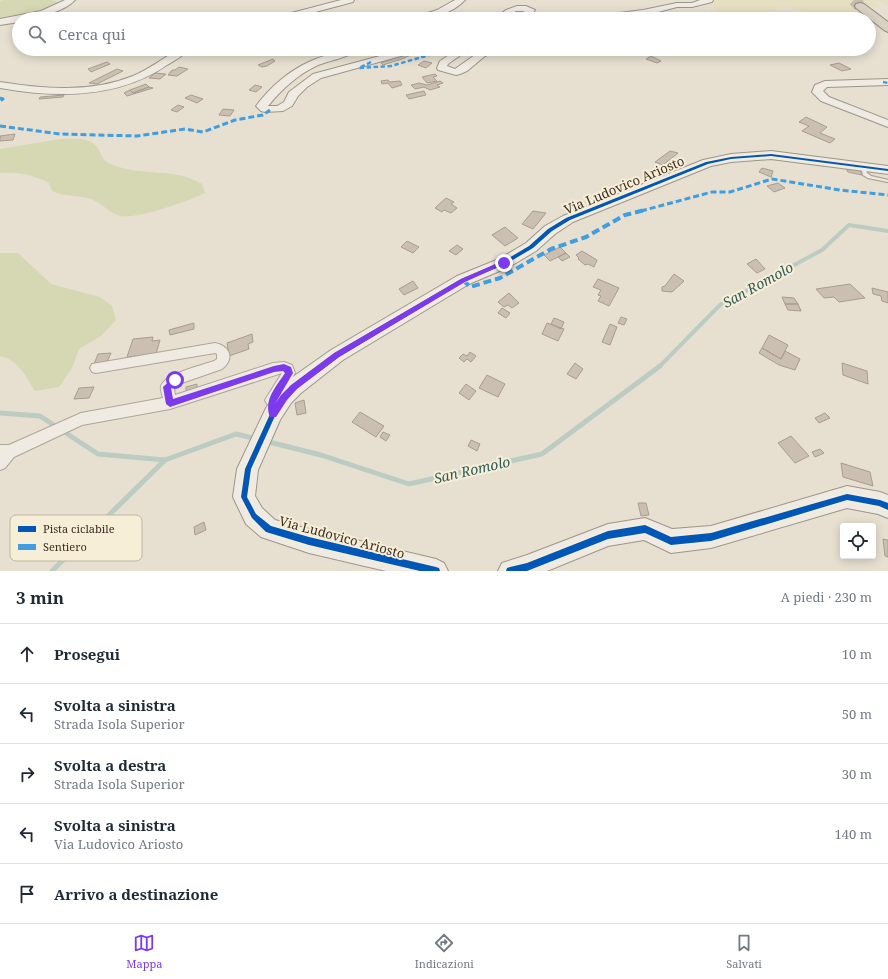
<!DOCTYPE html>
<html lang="it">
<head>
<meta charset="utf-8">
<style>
  :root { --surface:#fff; --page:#f2f2f3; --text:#1f2937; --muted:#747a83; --line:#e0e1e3; --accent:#7c3aed }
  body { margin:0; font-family:"Noto Serif",serif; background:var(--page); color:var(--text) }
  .controls { position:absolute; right:12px; bottom:12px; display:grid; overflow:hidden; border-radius:4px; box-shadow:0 2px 10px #0003 }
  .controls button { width:36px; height:36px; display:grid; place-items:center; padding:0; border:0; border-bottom:1px solid var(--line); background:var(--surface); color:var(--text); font:20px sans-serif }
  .stop { position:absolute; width:12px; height:12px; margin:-9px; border:3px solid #7c3aed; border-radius:50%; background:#fff }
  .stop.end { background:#7c3aed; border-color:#fff; box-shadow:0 1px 4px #0008 }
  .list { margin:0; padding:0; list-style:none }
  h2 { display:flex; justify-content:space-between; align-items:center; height:52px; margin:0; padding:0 16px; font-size:17px }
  h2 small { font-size:13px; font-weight:400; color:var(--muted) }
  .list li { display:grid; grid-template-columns:26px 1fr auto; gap:12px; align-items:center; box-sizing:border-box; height:60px; padding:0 16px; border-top:1px solid var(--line) }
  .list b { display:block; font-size:15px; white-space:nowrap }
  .list p { margin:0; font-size:13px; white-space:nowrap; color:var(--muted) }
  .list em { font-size:13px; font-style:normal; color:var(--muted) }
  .icon { flex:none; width:22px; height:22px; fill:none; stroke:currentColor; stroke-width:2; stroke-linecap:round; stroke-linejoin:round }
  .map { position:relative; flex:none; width:888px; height:571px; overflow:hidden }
  .search { position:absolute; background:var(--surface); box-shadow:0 2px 10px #0003; left:12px; right:12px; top:12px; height:44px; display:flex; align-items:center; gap:10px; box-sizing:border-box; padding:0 14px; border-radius:22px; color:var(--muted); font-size:15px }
  .sheet { height:352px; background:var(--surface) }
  nav { display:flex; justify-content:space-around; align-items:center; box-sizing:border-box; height:56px; border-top:1px solid var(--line); background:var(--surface); font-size:11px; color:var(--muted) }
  nav a { display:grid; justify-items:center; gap:2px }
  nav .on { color:var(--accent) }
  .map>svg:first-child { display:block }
  .farmland { fill:#e6dfc2 }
  .green { fill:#d6d7b3 }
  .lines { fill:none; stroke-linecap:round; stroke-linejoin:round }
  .stream-far1 { stroke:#bcccc2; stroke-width:4 }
  .stream { stroke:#bcccc2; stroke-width:5 }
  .building { fill:#cbbfb2; stroke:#a89c90 }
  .highway-tunnel { stroke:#c5bcae; stroke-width:12; stroke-dasharray:12 6; stroke-linecap:butt }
  .lane-casing { stroke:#ada599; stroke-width:2.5 }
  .street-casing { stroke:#ada599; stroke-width:2 }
  .secondary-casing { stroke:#9c958a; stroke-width:2 }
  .highway-casing { stroke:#928b80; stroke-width:2 }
  .lane { fill:#efebe3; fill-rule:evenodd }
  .street { fill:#efebe3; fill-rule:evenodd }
  .secondary { fill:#efebe3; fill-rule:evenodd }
  .highway { fill:#dad1c2; fill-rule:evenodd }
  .quiet-far2 { stroke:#3f9de0; stroke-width:2.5; stroke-dasharray:4.5 2.5; stroke-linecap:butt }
  .quiet-far1 { stroke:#3f9de0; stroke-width:3; stroke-dasharray:6 3; stroke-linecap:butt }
  .quiet { stroke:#3f9de0; stroke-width:4; stroke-dasharray:8 4; stroke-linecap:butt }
  .cycleway-casing { stroke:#f7eed8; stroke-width:3 }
  .cycleway { fill:#0057b8; fill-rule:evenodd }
  .route { fill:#7c3aed }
  .labels { text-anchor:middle; stroke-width:4; stroke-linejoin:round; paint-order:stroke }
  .street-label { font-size:13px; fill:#3d2e20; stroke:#f7eed8 }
  .water-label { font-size:14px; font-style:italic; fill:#2f5d5a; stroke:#f7eed8 }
  .key { fill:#f7eed8; stroke:#bfb4a1; stroke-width:1 }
  .key-label { font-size:11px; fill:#3d2e20 }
</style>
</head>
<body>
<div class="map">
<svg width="888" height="571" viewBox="0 0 888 571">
  <rect width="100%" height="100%" fill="#e7e0d1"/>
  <!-- farmland -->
  <path class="farmland" d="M706,0H888V7L880,1L873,0L880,7L855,6L885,29L869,27V19H819L810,14L786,7H779L777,10L775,14L778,17L777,19H691L713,11L715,8Z"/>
  <!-- green -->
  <path class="green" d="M3,0H51L62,3L24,15L0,19V1Z
    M60,139C70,139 88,137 95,145C103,153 100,161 113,165C144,177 174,167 202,184L205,193C189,201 135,220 120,216C108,213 102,202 91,199C78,195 65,197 52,191L49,183C32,174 19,172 0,173V149Z
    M0,253H18L51,284L100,297L112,306L116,320L101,336L79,349L72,368L59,387L35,391C26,377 19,360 0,356Z"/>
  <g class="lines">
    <!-- stream-far1 -->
    <path class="stream-far1" d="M659,367L720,305L822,250L849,225L888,231"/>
    <!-- stream -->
    <path class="stream" d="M0,413L40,416L98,454L165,460L236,434L257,439
      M265,441L321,455L409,484L542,454L660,366
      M52,571L165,460"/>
  </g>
  <!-- building -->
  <path class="building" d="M826,49L841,51V55L831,54V51L826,50Z
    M407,53L411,55L402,59L383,65L381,63L395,58L393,57Z
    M651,56L661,61L657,63L646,59Z
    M273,59L275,61L267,66L262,67L258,65Z
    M424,61L432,63L426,68L418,65Z
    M107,62L110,64L91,72L88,69Z
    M839,63L851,69L842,71L830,65Z
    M179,67L188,69L177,76L168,75L172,70H175Z
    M117,69L123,71L97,84L89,83Z
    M155,73L166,74L160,79L149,78Z
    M435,74L437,76L433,77L437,81L427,83L422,77Z
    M388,80L389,82L400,81L402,85L392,88L388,83L382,84L381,81Z
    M440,81L443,83L437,85L440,87L430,90L424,87L415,89L411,85L419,83L427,85Z
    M146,84L149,87L133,93L130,90Z
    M255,85L262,87L256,92L249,90Z
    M149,87L153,88L127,96L124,93L130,90L133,93Z
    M424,91L426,95L409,99L406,95Z
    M64,95L63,97L39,99L40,97Z
    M191,95L203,99L197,103L185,98Z
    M178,105L184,107L177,112L171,110Z
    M223,109L234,110L230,116L219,115Z
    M806,117L827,127L820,133L835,139L830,143L802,131L809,126L799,122Z
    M15,134L13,140L0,141V136Z
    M670,151L678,153L663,165L655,162Z
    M845,167L860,169L862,175L848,172Z
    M762,168L773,171L771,177L759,172Z
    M778,183L785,188L774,192L767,186Z
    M446,198L454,202L451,204L457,208L451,213L444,210L442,212L435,208Z
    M533,211L546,213L533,229L522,224Z
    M505,227L518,238L505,246L492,235Z
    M407,241L419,247L413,253L401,247Z
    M457,245L463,249L456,255L449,251Z
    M560,247L566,253L550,261L544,255Z
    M582,251L597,260L594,267L588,264L585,265L578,259L579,258L576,255Z
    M566,253L570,257L562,261L558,257Z
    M756,259L765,269L757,273L747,264Z
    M674,274L684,281L672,292L662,291V287L665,286Z
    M598,279L619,288L609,306L598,301L601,296L598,295L601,290L593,287Z
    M413,281L418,288L404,295L399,289Z
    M850,284L865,298L839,302L834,297L824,298L816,289Z
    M872,288L888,292V303L882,301L881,296L873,294Z
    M509,293L519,303L512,308L508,305L504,307L498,302Z
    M782,297L794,298L798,304H785Z
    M785,304H798L801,311L788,310Z
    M502,308L510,313L506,318L498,313Z
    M621,317L627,319L624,325L618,323Z
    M554,318L564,322L561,329L551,324Z
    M194,323V329L170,335L169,330Z
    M547,323L564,329L558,341L542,334Z
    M610,324L617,327L610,345L602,342Z
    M252,334L253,342L248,344L249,349L229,356L227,343Z
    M769,335L788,345L781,359L762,348Z
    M153,337L152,341L160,340L156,354L127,357L133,339Z
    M762,348L781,359L785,351L800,359L795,370L779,365L759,353Z
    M470,352L476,356L471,362L467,359L464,362L459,358L463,354L467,356Z
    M111,353L107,362L94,364L98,354Z
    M575,363L583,369L576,379L567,374Z
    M842,363L867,371L868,384L843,375Z
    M487,375L505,384L498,397L479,388Z
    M197,384V389L186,393V387Z
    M466,384L476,391L469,400L459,393Z
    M94,387L89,398L74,399L79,388Z
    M304,400L306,413L297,415L295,403Z
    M360,412L384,426L376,437L352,422Z
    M825,413L830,418L819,423L815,418Z
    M383,432L390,435L386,441L380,437Z
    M791,436L809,456L795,463L778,443Z
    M471,440L480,444L477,451L468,446Z
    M820,449L824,453L815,457L812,452Z
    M841,463L870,472L873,486L843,477Z
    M638,503H646L649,515L641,516Z
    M204,522L206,530L195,535L194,527Z
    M883,539L888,540V557L885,556Z"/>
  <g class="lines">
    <!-- highway-tunnel -->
    <path class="highway-tunnel" d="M854,0L860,6"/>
    <!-- lane casing -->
    <g class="lane-casing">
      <path id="lane" d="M861,165H865V166L867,173L871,176L888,180V182L868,178L863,175L861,166Z"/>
    </g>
    <!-- street casing -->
    <g class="street-casing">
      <path id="street" d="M215,343C230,346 235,359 222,369L179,384L174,389L175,395L273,363L284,362L292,365L295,373L277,404L272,406L267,404L265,400L282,373L170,409L82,425L14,457L5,468L0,470V445H9L81,413L163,398C162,394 160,389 161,386C164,374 203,365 214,361L217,359V354L215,353L96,373L92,372L90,368L92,364Z"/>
    </g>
    <!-- secondary casing -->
    <g class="secondary-casing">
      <path id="secondary" d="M65,0H75C64,12 35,19 19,19V22L0,25V19L41,11Z
        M341,0H354L353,2L289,19H275L276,17Z
        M455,0H465C453,13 432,19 415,19L416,17L437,10Z
        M700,0H713L712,2L692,7H677L643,16L616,19H592L596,16L643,10L677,3H692Z
        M517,6H526L535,10C530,19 517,19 508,19L525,11H516L504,19H494L506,10Z
        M178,49H189C183,56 174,61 167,65C118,99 56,98 0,88V82C44,89 91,93 133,76C149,69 163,59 178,49Z
        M346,49H359C351,57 327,61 316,66C297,75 281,90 268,106H277L284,102L289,92L313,74L406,49H421L419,51L321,78L307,87L298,96L292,106L283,111L265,112L261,111L256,106C270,87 290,70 311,61C322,56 334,53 346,49Z
        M458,49H469L448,64L447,66L455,69L479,52L486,49H500L485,56L467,71L460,74L456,75L438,70L437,68L440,61Z
        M888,79V85L827,87L823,91L829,97L888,120V127L821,101L812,92L815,85L825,81Z
        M771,151L888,166V174L771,159L731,162L711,166L573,222L555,234L536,251L509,267L469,284L343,360L301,393L291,403L280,420L258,470L255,496L262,508L275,520L309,529L436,559L444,563L448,571H386L309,553L261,537L246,524L233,497L237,469L266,408L277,391L287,381L331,350L457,276L499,259L526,243L545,226L563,216L703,160L731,154Z
        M847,486L880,492L888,495V518L878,514L847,508L711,548L671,553L644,540L608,546L547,571H498L502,563L527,555L608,524L645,518L672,529L711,526Z"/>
    </g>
    <!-- highway casing -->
    <g class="highway-casing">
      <path id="highway" d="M860,3L864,4L888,22V32L884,30L856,8L855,6L856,4Z"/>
    </g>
    <!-- lane -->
    <use href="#lane" class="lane"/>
    <!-- street -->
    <use href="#street" class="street"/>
    <!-- secondary -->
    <use href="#secondary" class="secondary"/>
    <!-- highway -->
    <use href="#highway" class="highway"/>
    <!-- quiet-far2 -->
    <path class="quiet-far2" d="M465,49H468
      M371,62L359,68L391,66L450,49
      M883,82L888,83"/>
    <!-- quiet-far1 -->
    <path class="quiet-far1" d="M0,98L3,99L0,101
      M0,126L60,134L137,136L185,129L203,132L235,120L263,115L270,110
      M641,211L712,192H730L772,179L840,190L888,195"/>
    <!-- quiet -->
    <path class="quiet" d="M463,280L470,287L500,278L551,249L586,237L625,215L645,210"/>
    <!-- cycleway casing -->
    <g class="cycleway-casing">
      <path id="cycleway" d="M771,154L888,169V171L771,156L731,159L708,164L570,220L552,231L533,248L506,264L465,281L339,357L296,389L286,399L275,416L251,469L247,497L256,514L271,526L309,537L436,567L439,568L440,571H420L309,545L266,532L252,518L241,497L245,469L271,412L282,395L292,385L335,353L461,279L502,262L529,246L548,229L566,218L706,162L731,157Z
        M847,494L880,500L888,503V510L879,506L847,500L711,541L671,545L645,533L608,539L527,571H506L507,568L510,567L527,563L608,531L645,525L671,537L711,533Z"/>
    </g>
    <!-- cycleway -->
    <use href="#cycleway" class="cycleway"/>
  </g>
  <!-- route -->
  <path class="route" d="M502,261H504L507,263L465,282L339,357L297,389L287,400L276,417H270C263,400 276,387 285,373L283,371L274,372L170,407L166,404L163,387L175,376L179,380L171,388L173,399L274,366L284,364L291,367L293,373L275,404L281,395L291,385L334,353L461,279Z"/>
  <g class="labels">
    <!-- street labels -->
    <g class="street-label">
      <text transform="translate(624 185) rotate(-23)" y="5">Via Ludovico Ariosto</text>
      <text transform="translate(342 537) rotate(15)" y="5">Via Ludovico Ariosto</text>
    </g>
    <!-- water labels -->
    <g class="water-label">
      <text transform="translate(758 285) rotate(-29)" y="5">San Romolo</text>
      <text transform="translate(472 470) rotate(-13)" y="5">San Romolo</text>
    </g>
  </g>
  <!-- legend -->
  <rect x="10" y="515" width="132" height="46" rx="6" class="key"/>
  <rect x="18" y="526" width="18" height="6" fill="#0057b8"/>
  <rect x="18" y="544" width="18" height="6" fill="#3f9de0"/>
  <g class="key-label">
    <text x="43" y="533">Pista ciclabile</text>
    <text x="43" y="551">Sentiero</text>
  </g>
</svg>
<div class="controls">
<button><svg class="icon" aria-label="locate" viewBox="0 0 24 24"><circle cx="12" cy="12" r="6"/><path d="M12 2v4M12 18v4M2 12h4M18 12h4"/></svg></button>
</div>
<div class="stop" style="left:175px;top:380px"></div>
<div class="stop end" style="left:504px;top:263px"></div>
<div class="search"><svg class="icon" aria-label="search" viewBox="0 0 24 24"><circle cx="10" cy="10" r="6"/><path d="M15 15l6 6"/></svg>Cerca qui</div>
</div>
<section class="sheet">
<h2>3 min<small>A piedi · 230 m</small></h2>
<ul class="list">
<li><svg class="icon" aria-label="ahead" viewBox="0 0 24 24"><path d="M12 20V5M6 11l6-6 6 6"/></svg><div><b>Prosegui</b></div><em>10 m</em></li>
<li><svg class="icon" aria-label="left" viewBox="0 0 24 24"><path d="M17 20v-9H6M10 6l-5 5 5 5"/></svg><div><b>Svolta a sinistra</b><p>Strada Isola Superior</p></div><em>50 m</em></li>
<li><svg class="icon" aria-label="right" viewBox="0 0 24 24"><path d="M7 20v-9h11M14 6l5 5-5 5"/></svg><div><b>Svolta a destra</b><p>Strada Isola Superior</p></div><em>30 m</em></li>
<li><svg class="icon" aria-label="left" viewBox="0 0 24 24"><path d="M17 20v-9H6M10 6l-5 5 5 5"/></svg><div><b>Svolta a sinistra</b><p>Via Ludovico Ariosto</p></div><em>140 m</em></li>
<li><svg class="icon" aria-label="arrive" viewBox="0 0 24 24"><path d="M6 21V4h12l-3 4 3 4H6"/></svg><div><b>Arrivo a destinazione</b></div></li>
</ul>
</section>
<nav>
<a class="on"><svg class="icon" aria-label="map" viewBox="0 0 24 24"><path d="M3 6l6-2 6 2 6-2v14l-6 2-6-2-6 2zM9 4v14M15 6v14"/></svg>Mappa</a>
<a><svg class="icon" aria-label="directions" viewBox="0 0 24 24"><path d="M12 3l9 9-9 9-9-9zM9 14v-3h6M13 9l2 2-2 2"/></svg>Indicazioni</a>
<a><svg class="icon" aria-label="saved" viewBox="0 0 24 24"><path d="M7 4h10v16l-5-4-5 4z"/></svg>Salvati</a>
</nav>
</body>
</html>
